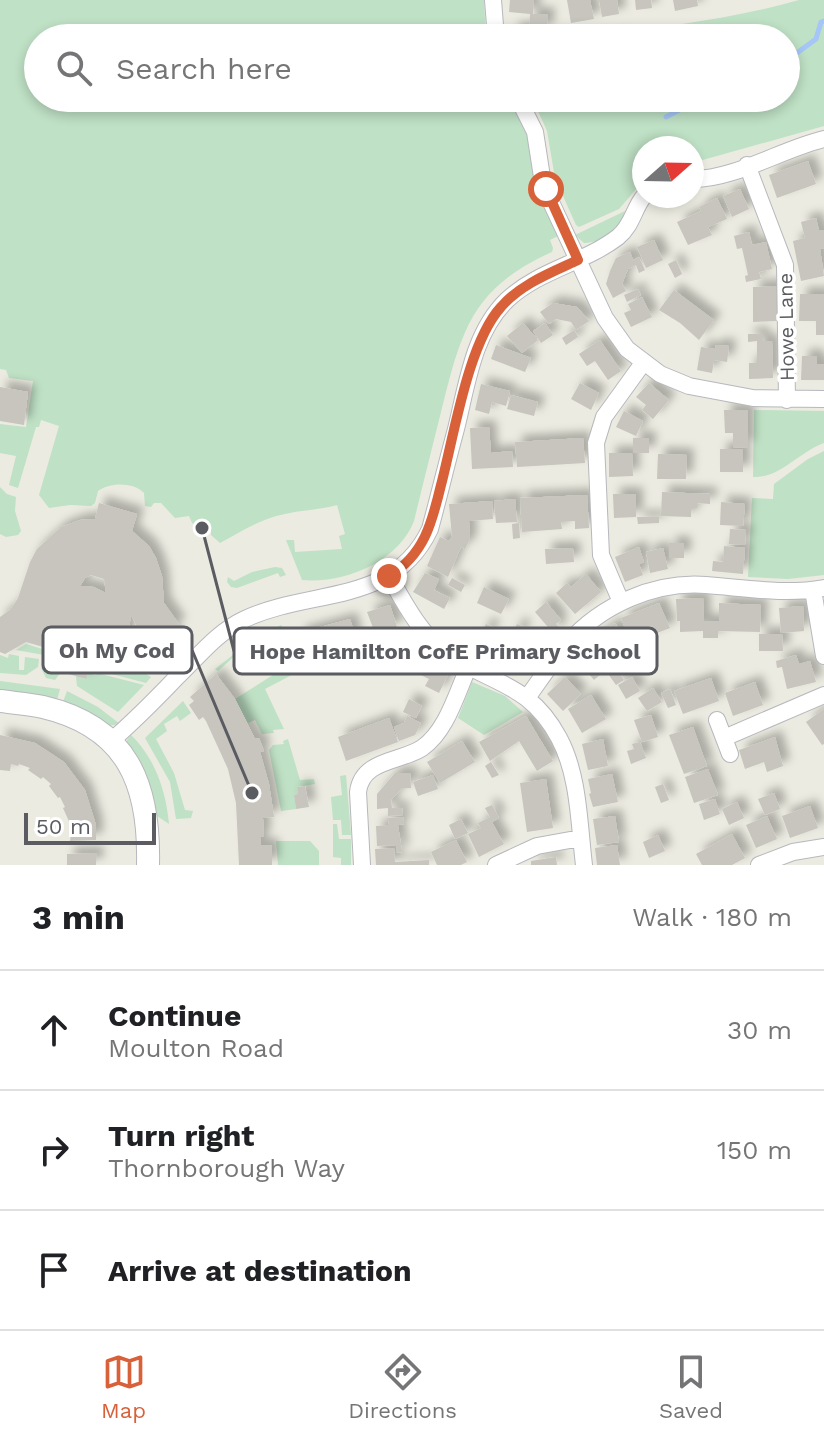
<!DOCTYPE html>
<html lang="en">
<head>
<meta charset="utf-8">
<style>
  :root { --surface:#fff; --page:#f6f6f6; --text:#202124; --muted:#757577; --line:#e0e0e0; --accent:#d96139 }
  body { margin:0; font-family:"Work Sans",sans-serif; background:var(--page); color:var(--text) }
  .compass { position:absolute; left:632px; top:136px; width:72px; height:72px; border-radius:50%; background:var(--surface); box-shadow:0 4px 12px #0003; rotate:70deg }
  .scale { position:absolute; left:24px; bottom:20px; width:132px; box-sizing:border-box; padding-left:8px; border:4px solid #5a5c61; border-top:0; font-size:22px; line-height:28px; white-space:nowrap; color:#5a5c61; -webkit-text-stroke:6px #fff; paint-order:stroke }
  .stop { position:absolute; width:24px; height:24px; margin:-18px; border:6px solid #d96139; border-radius:50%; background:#fff }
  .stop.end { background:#d96139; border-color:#fff; box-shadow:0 2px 8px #0008 }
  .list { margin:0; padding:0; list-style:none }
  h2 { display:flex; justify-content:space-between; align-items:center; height:104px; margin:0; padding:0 32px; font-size:34px }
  h2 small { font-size:26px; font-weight:400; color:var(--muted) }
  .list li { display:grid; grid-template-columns:52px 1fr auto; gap:24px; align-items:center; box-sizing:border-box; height:120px; padding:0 32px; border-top:2px solid var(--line) }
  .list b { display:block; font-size:30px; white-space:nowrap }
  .list p { margin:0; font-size:26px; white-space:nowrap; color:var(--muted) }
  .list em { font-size:26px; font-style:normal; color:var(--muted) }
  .icon { flex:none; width:44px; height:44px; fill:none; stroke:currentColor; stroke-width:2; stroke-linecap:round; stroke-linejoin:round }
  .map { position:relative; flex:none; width:824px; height:865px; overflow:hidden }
  .search { position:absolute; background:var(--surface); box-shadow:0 4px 12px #0003; left:24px; right:24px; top:24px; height:88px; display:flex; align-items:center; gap:20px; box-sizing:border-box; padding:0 28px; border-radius:44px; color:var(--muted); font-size:30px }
  .sheet { height:464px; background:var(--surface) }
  nav { display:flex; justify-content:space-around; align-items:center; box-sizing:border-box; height:112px; border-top:2px solid var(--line); background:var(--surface); font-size:22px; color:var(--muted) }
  nav a { display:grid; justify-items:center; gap:4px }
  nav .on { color:var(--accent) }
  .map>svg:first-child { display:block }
  .green { fill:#bfe1c5 }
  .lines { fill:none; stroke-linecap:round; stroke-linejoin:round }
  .stream { stroke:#a5c6f7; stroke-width:5 }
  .building { fill:#c7c5be; fill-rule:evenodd; filter:url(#shadow) }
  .minor-casing { stroke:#b7b8bd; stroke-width:18 }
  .tertiary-casing { stroke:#b7b8bd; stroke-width:24 }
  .minor { stroke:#fff; stroke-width:16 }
  .tertiary { stroke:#fff; stroke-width:22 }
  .route { stroke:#d96139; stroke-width:10 }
  .labels { text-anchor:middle; stroke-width:7; stroke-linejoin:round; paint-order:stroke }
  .street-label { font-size:20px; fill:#5a5c61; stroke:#fff }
  .leader { fill:none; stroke:#5a5c61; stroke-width:3 }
  .callout-dot { fill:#5a5c61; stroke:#fff; stroke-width:3 }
  .callout { fill:#fff; stroke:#5a5c61; stroke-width:3 }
  .callout-label { font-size:22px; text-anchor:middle; font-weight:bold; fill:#5a5c61 }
</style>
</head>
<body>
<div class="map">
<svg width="824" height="865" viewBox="0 0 824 865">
  <defs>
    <filter id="shadow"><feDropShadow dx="7" dy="-7" stdDeviation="4" flood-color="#0004"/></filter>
  </defs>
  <rect width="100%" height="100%" fill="#ebebe1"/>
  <!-- green -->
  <path class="green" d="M0,0H484L486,38H38V98H510L529,139L534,180L560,235L550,240L553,248L552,252C471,288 461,332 441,412C432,448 423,484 414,521C398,562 344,584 302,580L286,540H294L295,552L342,549L339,536L345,534L337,505C319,510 302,510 285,514C262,518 240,532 220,543L211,535V531L206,532L192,523L189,516L175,518L161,503H154L151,507L145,506L144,493C134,482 110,482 98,491L95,503L91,506L70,505L49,508L39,495L59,426L41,420L39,427H36L18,488L9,485L16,456L0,453V424L26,427L33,381L9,378L6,370L0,369Z
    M799,0H824V126L692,163V148H644V180L619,209L579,227L576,225L555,178L547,131L532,98H786V38H590C660,26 731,20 799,0Z
    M625,211C620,228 602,243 584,243L575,235Z
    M754,410L824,411V443C797,453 781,478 753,477Z
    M824,451V575L788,579L748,577L752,498L773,499L774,484L808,459Z
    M0,487L7,494L16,497L15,511L21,531L18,535L6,537L0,534Z
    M275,567L282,568L286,575L280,577L278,573L237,588L231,587L227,582L228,577L234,581L252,572Z
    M281,625L292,644L276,651L271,648L264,633Z
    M252,640L259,655L254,670L238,653L218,671L215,669Z
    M26,644L52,652L50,668L61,672L55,680L46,678L41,668L44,655L16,650Z
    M9,654L19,656V670H24L25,657L39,659L38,667L26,675L0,673V655L8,658Z
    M119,657L151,677L146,683L104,672L106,665L115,668Z
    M300,658L305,668L265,689L284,729L273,730L274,733L262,734L255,720L248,723L235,699Z
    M87,673L96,675L97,673L144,685L118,712L77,686L76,676L85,679Z
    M0,681L60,689L57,700L0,692Z
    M472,682L505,696L523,712L484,735L458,718Z
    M67,691L98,707L120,724L107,726L63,702Z
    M183,701L191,713L180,721L177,716L164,724L167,731L156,739L174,773L185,810L193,811L191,818L176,819L170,782L145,738Z
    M131,735C155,758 166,791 169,824L157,816L154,804L127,748V740Z
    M288,739L300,780L314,779L315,784L297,787L298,794L294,795L296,809L281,811L269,750L273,745L284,744L283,741Z
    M346,775L351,835H342L341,820H333L331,797L342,795L340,776Z
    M333,824H337L339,839H351V865H341V858L333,857Z
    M276,841H310L319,851V865H278Z"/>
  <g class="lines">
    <!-- stream -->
    <path class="stream" d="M786,61L816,39L821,22L824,21
      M666,117L702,98"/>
  </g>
  <!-- building -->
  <path class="building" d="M510,0H534L533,14H548L547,30H537V38H512V29H529L530,14L509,12Z
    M567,0H590L594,19L571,23Z
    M599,0H617L619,14L602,17Z
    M635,0H651L652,8L636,10Z
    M673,0H697L698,6L675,11Z
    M808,161L816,184L777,198L769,175Z
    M740,189L749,209L732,217L723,196Z
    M717,198L727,219L708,227L712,235L688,245L677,222L701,211L699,207Z
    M816,218L819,231L823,230L824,234V248L820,249L824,276L801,281L793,241L805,238L801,222Z
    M749,232L752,245L766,242L772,269L759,272L761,279L746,282L745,276L748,275L742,248L737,249L734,236Z
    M654,240L663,260L646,268L637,247Z
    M630,252L633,260L639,257L645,270L639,273L636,265L628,269L622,284L626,291L613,298L606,284L610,271L616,258Z
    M676,260L682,274L675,278L668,264Z
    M777,286V321L753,322V287Z
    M638,289L641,295L627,302L624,295Z
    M674,290L714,320L699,340L680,323L659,310Z
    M800,294H824V335H816V321H799Z
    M642,297L652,317L631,327L624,313L631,310L628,304Z
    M553,303L577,307L589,321L576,330L571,322L556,319L549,324L540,312Z
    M523,323L538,340L522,353L507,336Z
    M545,323L553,335L541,343L533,331Z
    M574,330L578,337L566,345L562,338Z
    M748,334H763V341H772L773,378L749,379V363H757V341L748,342Z
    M600,340L621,371L608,380L595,361L587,366L579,354Z
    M496,345L531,358L525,372L491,359Z
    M716,345L729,346L727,362L714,360L712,373L697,370L701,347L715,349Z
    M802,356H817V364H824V380H801Z
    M580,383L599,393L591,410L571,399Z
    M649,383L669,400L653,419L642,410L646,405L636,397Z
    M481,384L510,391L506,406L492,402L489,414L475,410Z
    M0,387L28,392L24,425L0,421Z
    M511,395L538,402L534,416L507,409Z
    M724,410H748V448L733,447V433H725Z
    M624,411L643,421L636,436L616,427Z
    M489,427L491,453L512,451L513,467L472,469L470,428Z
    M583,438L585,463L517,467L515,442Z
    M633,438H649V453H633Z
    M720,449H743V472H720Z
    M609,453H632L633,476L609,477Z
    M658,454L687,455L686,479H657Z
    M662,492L710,494V504L697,503V508H691V517L661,516Z
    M613,494H636V517L614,518Z
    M587,495L589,528L575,529V521L561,522L562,529L522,532L520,498Z
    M515,499L517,522L496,523L494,501Z
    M492,501L493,519L469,521L470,539L465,549L461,547L448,577L427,566L440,537L449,541L452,537L449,504Z
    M721,502L745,504L743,526L720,525Z
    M99,503L137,514L132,531L149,546L156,558L162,576L164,603L179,624L170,631L179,640L162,656L140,633L131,615L128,635L115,668L91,661L86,679L51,669L57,651L26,642L5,654L0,652V617L11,609L18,598L30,562L37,549L61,527L80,520L95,519ZM91,575L104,579L106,593L94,587L80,586L85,578Z
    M637,517H659V523L638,524Z
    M519,523L520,538L513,539L512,524Z
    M730,529L746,530L745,545L729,544Z
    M669,543H684V558H669Z
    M724,546L745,548L743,574L712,571L713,561L723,562Z
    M639,547L644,562L639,564L643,575L625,582L615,557Z
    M573,548L574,562L546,564L545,549Z
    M663,548L668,569L650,573L646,552Z
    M425,573L439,579L434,590L450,598L444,609L413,592Z
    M586,574L601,592L575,614L556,593L567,583L571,587Z
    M452,578L465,585L461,592L448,585Z
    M484,587L509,599L501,614L477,603Z
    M703,598L704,621H719V603L761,605L760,632L718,631V638H703V631L680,632V621H677L676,599Z
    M546,602L561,620L556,624L561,629L553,633L535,612Z
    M659,603L670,628L631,643L621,618Z
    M390,605L397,627L375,633L367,612Z
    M803,606L804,631L781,633L779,608Z
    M350,619L356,638L325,648L331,669L312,675L298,633Z
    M615,623L628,641L606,657L593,639Z
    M486,624L493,627L486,640L479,637Z
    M517,624L524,627L518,640L511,637Z
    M759,634H782L783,651H759Z
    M531,638L542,644L527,674L506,663L513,649L523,654Z
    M416,655L450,671L439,693L425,686L429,679L409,669Z
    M796,655L799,664L810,661L816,682L787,689L782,667L777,668L776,661Z
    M596,656L607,669L594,680L583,667Z
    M614,665L624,680L616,685L606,671Z
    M216,674L235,699L255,739L259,738L264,751L260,752L269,784L274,817L263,818L264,837H260L261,845H272V865H239L236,803L228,769L206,721L203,717L199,720L189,705L194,701L190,697Z
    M565,677L581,694L563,711L547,694Z
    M632,677L640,691L626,699L618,685Z
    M711,678L719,701L683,714L674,691Z
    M755,682L763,705L733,716L725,693Z
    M653,688L662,702L647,711L638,698Z
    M670,689L676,705L668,708L661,693Z
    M591,695L606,719L582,733L568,709Z
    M409,699L422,706L416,718L403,712Z
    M824,709V744L822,745L806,722Z
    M651,715L658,737L642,742L634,720Z
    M407,716L421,723L415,735L399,741L394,727L404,723Z
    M526,716L553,761L537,771L519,741L490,761L479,742Z
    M389,718L398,742L346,761L338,737Z
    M693,727L707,766L684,774L669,735Z
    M0,735L35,743L64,762L85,790L96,825V840L70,841L72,828L63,808L65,807L60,797L58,798L49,786L51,784L43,777L41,779L28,770L30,768L19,764L18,766L11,764L10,771L0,770Z
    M775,737L783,766L767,772L764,762L745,769L739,750Z
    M603,739L608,766L588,770L582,744Z
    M462,741L475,762L440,783L427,762Z
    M640,742L646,758L631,764L627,751L634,749L632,744Z
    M491,762L499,775L492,778L485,766Z
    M708,769L718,795L694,803L685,777Z
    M395,773H410L411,788H402L391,800L392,808H402L403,815L388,816V808L377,809V794Z
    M612,774L618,802L593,807L589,794L591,793L588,779Z
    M433,775L438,789L418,796L413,782Z
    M546,779L553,828L527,832L520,783Z
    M663,784L669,800L661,803L655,787Z
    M305,786L309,807L296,809L294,795L298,794L297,787Z
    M774,793L780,809L765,815L758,799Z
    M715,799L720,814L704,820L699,804Z
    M737,802L744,818L729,825L722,809Z
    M492,805L499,818L492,822L504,844L479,857L468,834L481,828L478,823L490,817L485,808Z
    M810,806L818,828L790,838L782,816Z
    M615,816L619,842L597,845L593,819Z
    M767,816L777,839L756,848L746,825Z
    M403,817L404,824L398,825L402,852L396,853V845L377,846L376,826L389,825L388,818Z
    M461,819L468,833L455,839L449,825Z
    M732,834L745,858L732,865H702L696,854Z
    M658,835L665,851L649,858L643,842Z
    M456,840L467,862L461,865H437L431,852Z
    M617,845L620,865H597L595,848Z
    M394,848L395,862L429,860V865H376L375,849Z
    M97,853L96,865H67V854Z
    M556,857L557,865H531V861Z"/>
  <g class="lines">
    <!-- minor casing -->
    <g class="minor-casing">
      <path id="minor" d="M493,0L496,38
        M518,98L535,132L542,177L550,200L605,318L627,349L660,374L689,386L753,398L824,399
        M747,165L785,265L787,400
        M692,179C733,180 782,149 824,139
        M389,576C404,602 419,632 443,650C488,685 528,680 559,738C579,775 579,824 584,865
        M813,590L824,656
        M621,602L601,555L596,443L604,417L643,363
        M527,698C540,680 553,660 568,643C601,605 655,581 706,585C746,588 785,595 824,588
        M717,720L730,754
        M724,738L824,695
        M110,742C133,722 155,700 176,678C198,657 217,632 245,619C311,588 394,606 430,529C439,496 447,462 456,429C467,385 473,333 507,300C539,270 584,263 618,237C632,226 634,208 644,196
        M362,865L358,792C362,759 401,762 422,748C447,731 457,692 469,666
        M496,865L537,846L581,838
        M759,865L793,852L824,847"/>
    </g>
    <!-- tertiary casing -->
    <g class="tertiary-casing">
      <path id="tertiary" d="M0,701C14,703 29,704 43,707C128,727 150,785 148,865"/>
    </g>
    <!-- minor -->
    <use href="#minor" class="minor"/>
    <!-- tertiary -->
    <use href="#tertiary" class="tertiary"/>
  </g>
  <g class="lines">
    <!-- route -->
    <path class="route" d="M389,576C424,555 432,523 441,485C454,436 468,343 501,307C521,284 550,273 578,260L546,189"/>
  </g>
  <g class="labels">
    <!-- street labels -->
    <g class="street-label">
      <text transform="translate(786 327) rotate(-91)" y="7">Howe Lane</text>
    </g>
  </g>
  <!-- callouts -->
  <path class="leader" d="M252 793L192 650M202 528L234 651"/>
  <g class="callout-dot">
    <circle cx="252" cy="793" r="8"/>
    <circle cx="202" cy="528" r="8"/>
  </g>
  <g class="callout">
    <rect x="43" y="627" width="149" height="46" rx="8"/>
    <rect x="234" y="628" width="423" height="46" rx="8"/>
  </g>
  <g class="callout-label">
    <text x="117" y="658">Oh My Cod</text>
    <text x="445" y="659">Hope Hamilton CofE Primary School</text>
  </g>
</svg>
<svg class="compass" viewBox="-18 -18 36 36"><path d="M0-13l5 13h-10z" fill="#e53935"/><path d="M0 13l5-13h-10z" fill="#757577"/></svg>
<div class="scale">50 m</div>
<div class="stop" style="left:546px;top:189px"></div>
<div class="stop end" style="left:389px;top:576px"></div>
<div class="search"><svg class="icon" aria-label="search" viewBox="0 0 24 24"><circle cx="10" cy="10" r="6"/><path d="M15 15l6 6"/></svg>Search here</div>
</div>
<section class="sheet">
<h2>3 min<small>Walk · 180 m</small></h2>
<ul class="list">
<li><svg class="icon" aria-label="ahead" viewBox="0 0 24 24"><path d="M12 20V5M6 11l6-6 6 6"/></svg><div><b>Continue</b><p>Moulton Road</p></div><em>30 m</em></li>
<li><svg class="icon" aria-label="right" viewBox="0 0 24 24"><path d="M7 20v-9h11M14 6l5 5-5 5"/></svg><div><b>Turn right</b><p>Thornborough Way</p></div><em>150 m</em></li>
<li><svg class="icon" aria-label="arrive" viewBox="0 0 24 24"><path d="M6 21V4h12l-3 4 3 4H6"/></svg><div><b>Arrive at destination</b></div></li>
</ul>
</section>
<nav>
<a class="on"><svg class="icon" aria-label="map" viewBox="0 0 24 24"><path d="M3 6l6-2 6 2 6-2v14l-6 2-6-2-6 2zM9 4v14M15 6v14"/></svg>Map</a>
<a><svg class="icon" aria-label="directions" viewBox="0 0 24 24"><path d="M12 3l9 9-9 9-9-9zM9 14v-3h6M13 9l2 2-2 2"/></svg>Directions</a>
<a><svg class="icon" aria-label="saved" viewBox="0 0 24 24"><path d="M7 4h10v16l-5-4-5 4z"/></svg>Saved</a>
</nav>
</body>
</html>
